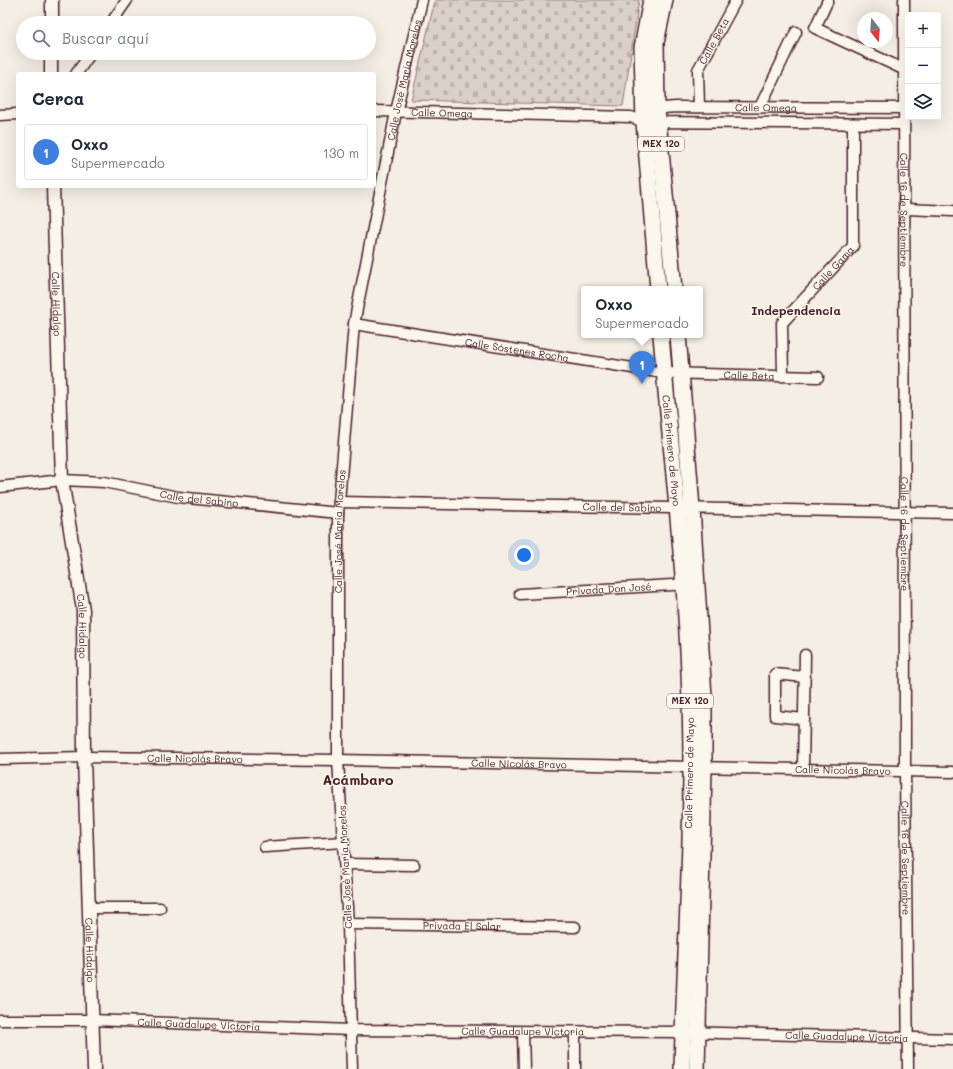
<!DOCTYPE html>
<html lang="es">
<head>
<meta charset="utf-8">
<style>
  :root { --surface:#fff; --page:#f2f2f3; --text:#1f2937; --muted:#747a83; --line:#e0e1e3; --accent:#b45309 }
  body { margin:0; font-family:Mali,sans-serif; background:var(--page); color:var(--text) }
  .controls { position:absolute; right:12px; top:12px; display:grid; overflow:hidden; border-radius:4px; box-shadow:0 4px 16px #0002 }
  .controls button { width:36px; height:36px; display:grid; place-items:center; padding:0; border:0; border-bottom:1px solid var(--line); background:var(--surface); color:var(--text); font:20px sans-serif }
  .compass { position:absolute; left:857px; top:12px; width:36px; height:36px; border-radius:50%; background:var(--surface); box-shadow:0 4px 16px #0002; rotate:163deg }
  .you { position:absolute; left:524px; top:555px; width:14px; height:14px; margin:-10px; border:3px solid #fff; border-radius:50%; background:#1a73e8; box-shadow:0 0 0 6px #1a73e833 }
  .badge { display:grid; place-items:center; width:26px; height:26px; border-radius:50%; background:var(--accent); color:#fff; font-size:13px; font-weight:700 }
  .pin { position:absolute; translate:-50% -33px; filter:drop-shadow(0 1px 2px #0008) }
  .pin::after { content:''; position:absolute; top:21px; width:14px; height:12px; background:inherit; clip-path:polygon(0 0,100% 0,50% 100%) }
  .popup { position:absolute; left:581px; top:286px; width:122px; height:52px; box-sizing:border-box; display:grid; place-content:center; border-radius:4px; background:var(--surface); filter:drop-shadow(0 1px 3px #0005); font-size:13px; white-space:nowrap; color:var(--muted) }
  .popup b { font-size:15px; color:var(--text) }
  .popup::after { content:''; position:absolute; left:50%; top:100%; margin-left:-8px; border:8px solid transparent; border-top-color:var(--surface) }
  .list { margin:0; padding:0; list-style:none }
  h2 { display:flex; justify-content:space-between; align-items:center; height:52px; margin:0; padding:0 16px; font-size:17px }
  h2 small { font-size:13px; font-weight:400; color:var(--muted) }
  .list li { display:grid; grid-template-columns:26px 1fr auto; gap:12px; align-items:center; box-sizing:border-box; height:56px; margin:0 8px 8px; padding:0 8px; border:1px solid var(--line); border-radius:4px }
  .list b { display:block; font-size:15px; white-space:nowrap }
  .list p { margin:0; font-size:13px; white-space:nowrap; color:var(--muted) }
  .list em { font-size:13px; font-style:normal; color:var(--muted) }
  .icon { flex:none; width:22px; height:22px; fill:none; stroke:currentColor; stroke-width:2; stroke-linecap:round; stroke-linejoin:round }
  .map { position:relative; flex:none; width:953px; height:1069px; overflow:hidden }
  .search { position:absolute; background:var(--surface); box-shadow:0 4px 16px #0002; left:16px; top:16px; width:360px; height:44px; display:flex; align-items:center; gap:10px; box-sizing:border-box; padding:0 14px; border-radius:22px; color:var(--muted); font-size:15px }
  .panel { position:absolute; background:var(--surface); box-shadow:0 4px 16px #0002; left:16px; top:72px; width:360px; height:116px; border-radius:4px }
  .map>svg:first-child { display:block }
  .cemetery { fill:url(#cemetery-stones); stroke:#92787a }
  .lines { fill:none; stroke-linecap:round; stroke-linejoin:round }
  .minor-casing { stroke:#4a1f2b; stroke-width:13 }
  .tertiary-casing { stroke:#4a1f2b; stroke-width:15 }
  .primary-casing { stroke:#4a1f2b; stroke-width:18 }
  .minor { stroke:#fbf7ec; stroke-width:10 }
  .tertiary { stroke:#fbf7ec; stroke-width:12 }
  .primary { stroke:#fbf7ec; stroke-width:15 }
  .labels { text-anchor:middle; stroke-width:3; stroke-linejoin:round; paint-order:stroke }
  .shield { fill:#fbf7ec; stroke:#7f6065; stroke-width:1 }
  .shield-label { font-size:9px; font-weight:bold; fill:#4a1f2b }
  .street-label { font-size:10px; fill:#4a1f2b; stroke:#fbf7ec }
  .quarter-label { font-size:12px; font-weight:bold; fill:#4a1f2b; stroke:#fbf7ec }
  .district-label { font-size:14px; font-weight:bold; fill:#4a1f2b; stroke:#fbf7ec }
</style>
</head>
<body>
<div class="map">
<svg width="953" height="1069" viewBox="0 0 953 1069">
  <defs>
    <pattern id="cemetery-stones" width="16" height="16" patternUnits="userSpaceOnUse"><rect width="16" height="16" fill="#dbd0c9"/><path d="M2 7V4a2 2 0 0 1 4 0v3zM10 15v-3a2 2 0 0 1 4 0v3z" fill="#bdb2ad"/></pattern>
  </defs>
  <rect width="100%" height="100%" fill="#f4eee4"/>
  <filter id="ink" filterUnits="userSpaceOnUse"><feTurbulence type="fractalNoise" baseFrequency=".025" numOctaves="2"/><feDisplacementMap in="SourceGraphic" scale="8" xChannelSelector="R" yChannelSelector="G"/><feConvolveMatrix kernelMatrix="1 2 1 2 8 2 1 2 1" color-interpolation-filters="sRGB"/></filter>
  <g filter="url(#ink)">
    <!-- cemetery -->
    <path class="cemetery" d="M435,0H639L623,106L411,100Z"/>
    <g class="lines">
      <!-- minor casing -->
      <g class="minor-casing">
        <g id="minor">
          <path d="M828,0L815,28L903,69"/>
          <path id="s1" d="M904,0L905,771L908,1069"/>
          <path d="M111,23L127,0"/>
          <path d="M76,74L91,53"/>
          <path id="s2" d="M699,107L698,70L736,0"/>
          <path d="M760,107L796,32"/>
          <path id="s3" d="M652,109L676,107L905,108"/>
          <path id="s4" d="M374,111L631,117L644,122L904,124"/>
          <path d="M0,115L18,114"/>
          <path d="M906,209L953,211"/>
          <path id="s5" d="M354,324L664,373L818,377"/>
          <path id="s6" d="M783,375L782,323L853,246V125"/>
          <path id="s7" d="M0,487L62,480L104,482L178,497L338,513"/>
          <path id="s8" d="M339,502L953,513"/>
          <path id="s9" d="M520,594L689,584"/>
          <path d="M804,719L775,716V674L805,677"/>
          <path id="s10" d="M0,759L84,757L338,760L953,772"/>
          <path d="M803,769L805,655"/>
          <path d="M265,847L344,842"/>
          <path d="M345,864L414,865"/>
          <path d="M89,908H160"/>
          <path id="s11" d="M348,924L575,927"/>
          <path id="s12" d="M0,1020H92L350,1030L683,1032L953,1039"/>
          <path d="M523,1032L524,1069"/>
          <path d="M575,1033V1069"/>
          <path id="s13" d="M352,1069L348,924L338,760V513L354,324L396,112L422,0"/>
        </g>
      </g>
      <!-- tertiary casing -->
      <g class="tertiary-casing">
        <g id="tertiary">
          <path d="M52,23V0"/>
          <path d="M51,74V53"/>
          <path id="s14" d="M53,186L62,480L83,610L84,757L94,1069"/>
        </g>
      </g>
      <!-- primary casing -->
      <g class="primary-casing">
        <g id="primary">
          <path d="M651,0L642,48L644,122L658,289"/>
          <path d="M665,0L656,43L657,109L674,289"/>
          <path id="s15" d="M661,335C671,457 687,580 690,703C694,825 685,947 682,1069"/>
          <path d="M678,335L692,508L704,697V768L697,1069"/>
        </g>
      </g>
      <!-- minor -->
      <use href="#minor" class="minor"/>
      <!-- tertiary -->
      <use href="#tertiary" class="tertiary"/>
      <!-- primary -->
      <use href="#primary" class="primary"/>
    </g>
  </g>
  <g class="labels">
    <!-- shield labels -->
    <g class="shield">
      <rect x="638" y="137" width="46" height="14" rx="3"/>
      <rect x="667" y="694" width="46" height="14" rx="3"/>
    </g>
    <g class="shield-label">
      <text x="661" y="147">MEX 120</text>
      <text x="690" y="704">MEX 120</text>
    </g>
    <!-- street labels -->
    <g class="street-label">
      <text dy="4" stroke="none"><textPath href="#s2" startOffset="70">Calle Beta</textPath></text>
      <text dy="4" stroke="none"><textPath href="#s13" startOffset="995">Calle José María Morelos</textPath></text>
      <text dy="4" stroke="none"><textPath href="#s3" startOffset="114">Calle Omega</textPath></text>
      <text dy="4" stroke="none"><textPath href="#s4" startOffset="68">Calle Omega</textPath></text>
      <text dy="4" stroke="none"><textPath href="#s1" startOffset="210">Calle 16 de Septiembre</textPath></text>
      <text dy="4" stroke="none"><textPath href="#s6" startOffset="127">Calle Gama</textPath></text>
      <text dy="4" stroke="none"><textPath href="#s14" startOffset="118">Calle Hidalgo</textPath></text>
      <text dy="4" stroke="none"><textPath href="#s5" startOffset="165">Calle Sóstenes Rocha</textPath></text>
      <text dy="4" stroke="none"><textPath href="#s5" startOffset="399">Calle Beta</textPath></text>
      <text dy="4" stroke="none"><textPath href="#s15" startOffset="116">Calle Primero de Mayo</textPath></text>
      <text dy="4" stroke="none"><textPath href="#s7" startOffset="201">Calle del Sabino</textPath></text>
      <text dy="4" stroke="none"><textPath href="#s8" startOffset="283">Calle del Sabino</textPath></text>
      <text dy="4" stroke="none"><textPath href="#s13" startOffset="538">Calle José María Morelos</textPath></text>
      <text dy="4" stroke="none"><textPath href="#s1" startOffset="534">Calle 16 de Septiembre</textPath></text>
      <text dy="4" stroke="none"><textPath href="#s9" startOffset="89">Privada Don José</textPath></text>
      <text dy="4" stroke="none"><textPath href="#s14" startOffset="442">Calle Hidalgo</textPath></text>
      <text dy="4" stroke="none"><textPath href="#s10" startOffset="195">Calle Nicolás Bravo</textPath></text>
      <text dy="4" stroke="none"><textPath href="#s10" startOffset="519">Calle Nicolás Bravo</textPath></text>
      <text dy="4" stroke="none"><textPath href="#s10" startOffset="843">Calle Nicolás Bravo</textPath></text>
      <text transform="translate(689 773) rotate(-89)" y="4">Calle Primero de Mayo</text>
      <text dy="4" stroke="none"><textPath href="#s1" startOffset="858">Calle 16 de Septiembre</textPath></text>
      <text transform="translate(345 867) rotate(-93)" y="4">Calle José María Morelos</text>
      <text dy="4" stroke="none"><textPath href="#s11" startOffset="114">Privada El Solar</textPath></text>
      <text dy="4" stroke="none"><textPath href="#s14" startOffset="766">Calle Hidalgo</textPath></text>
      <text dy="4" stroke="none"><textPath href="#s12" startOffset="199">Calle Guadalupe Victoria</textPath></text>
      <text dy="4" stroke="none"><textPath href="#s12" startOffset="523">Calle Guadalupe Victoria</textPath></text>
      <text dy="4" stroke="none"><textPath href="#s12" startOffset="847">Calle Guadalupe Victoria</textPath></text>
    </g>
    <!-- quarter labels -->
    <g class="quarter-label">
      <text x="796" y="315">Independencia</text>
    </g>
    <!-- district labels -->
    <g class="district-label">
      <text x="358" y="785">Acámbaro</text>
    </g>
  </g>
</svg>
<div class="controls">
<button>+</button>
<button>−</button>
<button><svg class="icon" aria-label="layers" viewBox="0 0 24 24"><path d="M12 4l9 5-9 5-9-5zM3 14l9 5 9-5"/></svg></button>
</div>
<svg class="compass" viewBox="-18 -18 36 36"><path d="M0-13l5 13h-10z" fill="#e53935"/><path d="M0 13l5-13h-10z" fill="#747a83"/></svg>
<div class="you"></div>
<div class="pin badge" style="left:642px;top:384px;background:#3f7fe0">1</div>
<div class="popup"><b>Oxxo</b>Supermercado</div>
<div class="search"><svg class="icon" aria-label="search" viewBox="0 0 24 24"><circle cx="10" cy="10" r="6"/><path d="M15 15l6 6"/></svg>Buscar aquí</div>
<section class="panel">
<h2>Cerca<small></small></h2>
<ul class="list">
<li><span class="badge" style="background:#3f7fe0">1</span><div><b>Oxxo</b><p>Supermercado</p></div><em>130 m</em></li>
</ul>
</section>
</div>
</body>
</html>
